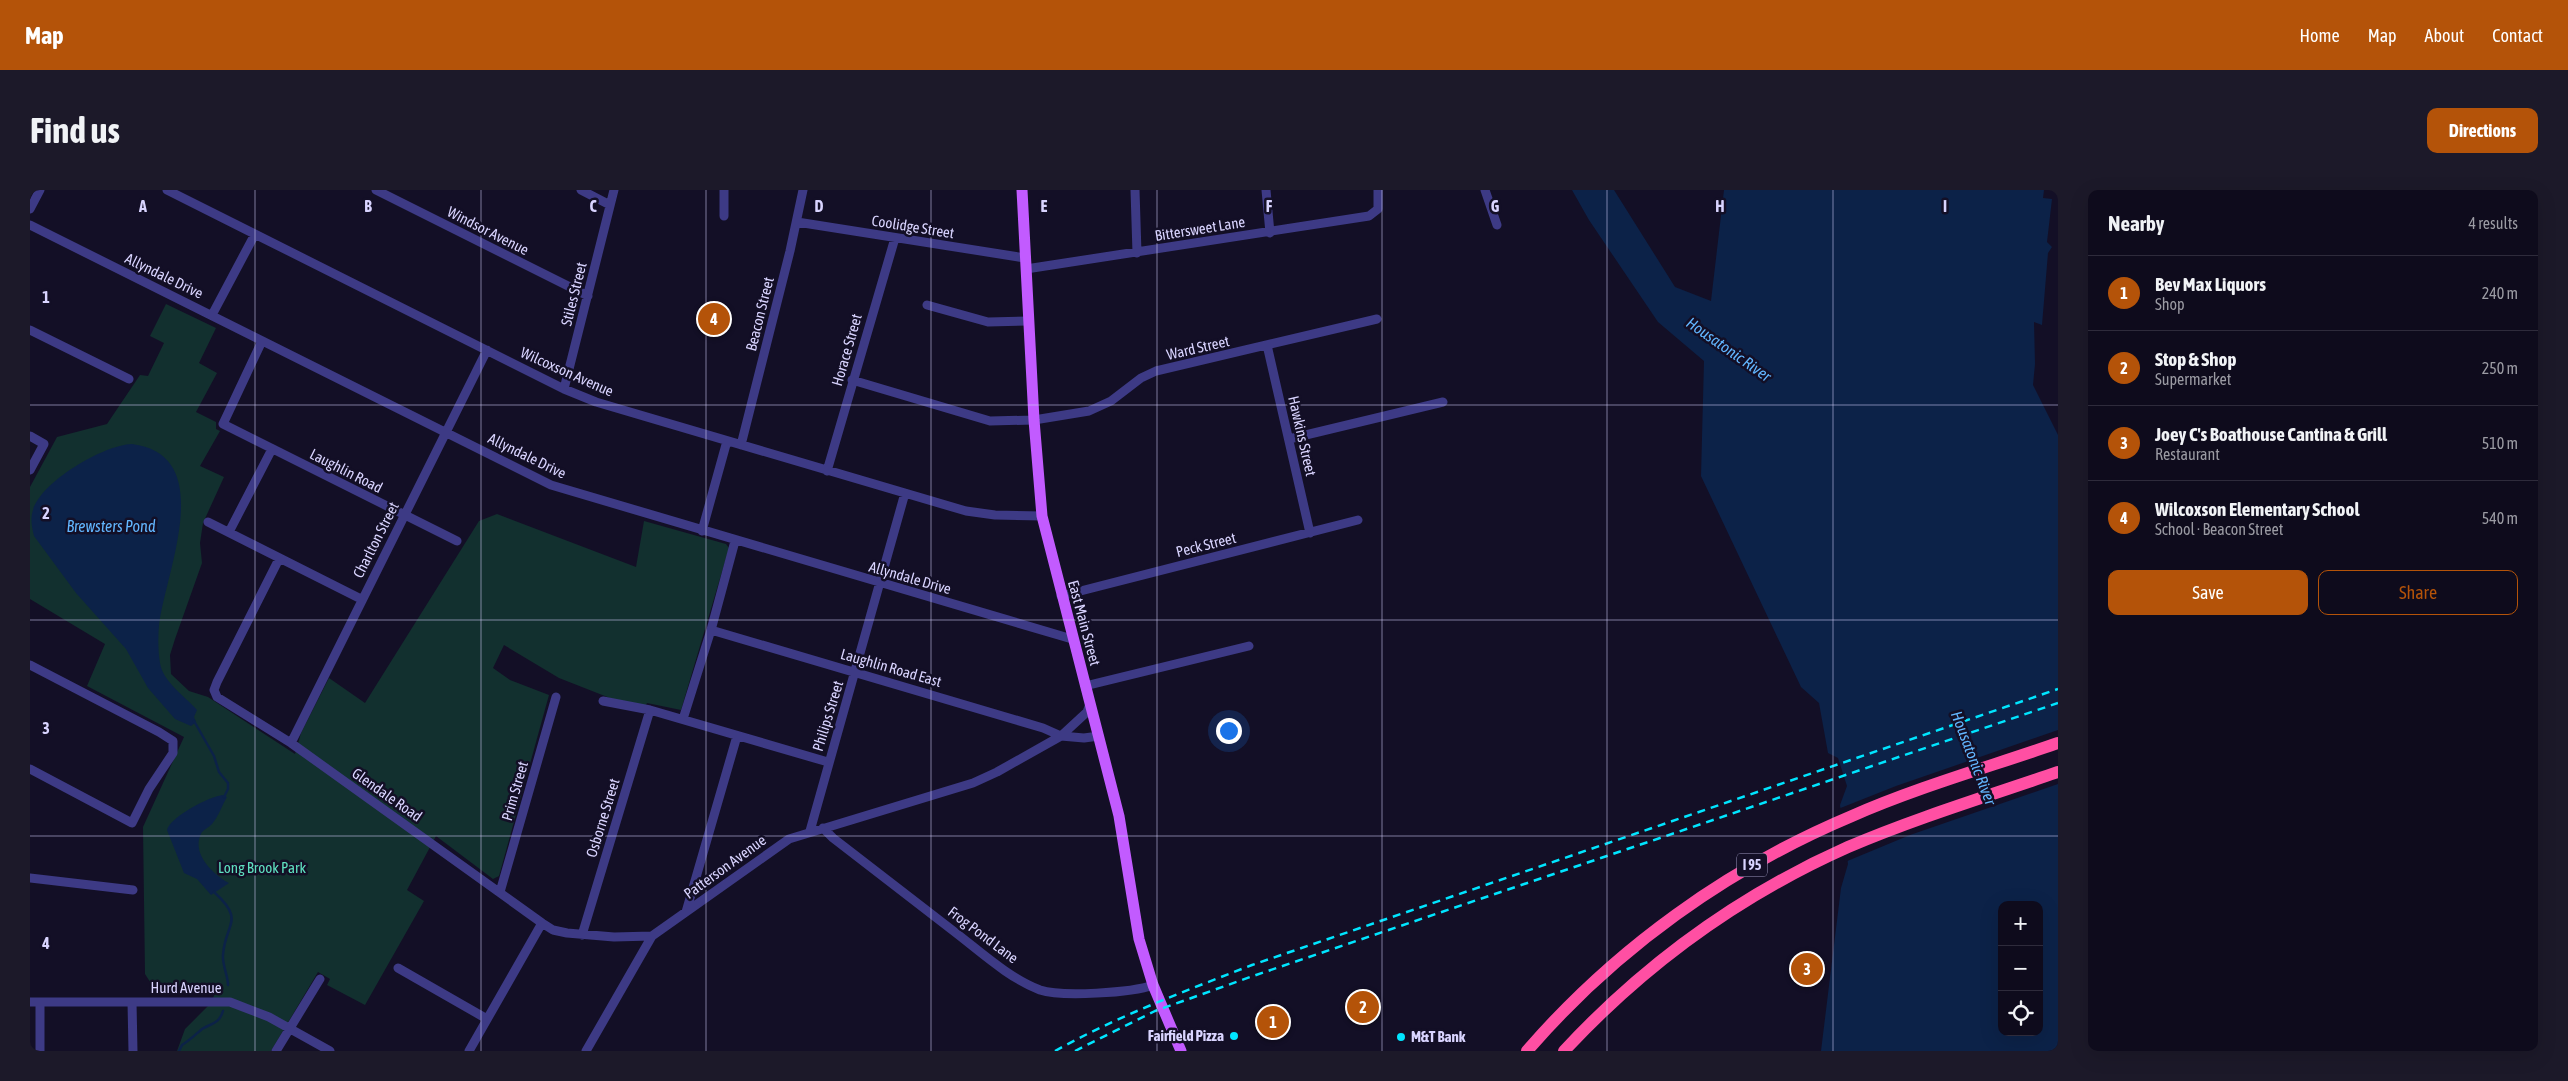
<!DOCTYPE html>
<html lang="en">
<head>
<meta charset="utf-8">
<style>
  :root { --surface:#0e0b1c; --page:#1c1929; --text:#f1f3f6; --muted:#9b9ba3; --line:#2e2b3b; --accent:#b45309 }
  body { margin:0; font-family:"Asap Condensed",sans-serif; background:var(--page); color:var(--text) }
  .controls { position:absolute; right:15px; bottom:15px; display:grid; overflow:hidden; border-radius:10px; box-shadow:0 5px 20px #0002 }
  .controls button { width:45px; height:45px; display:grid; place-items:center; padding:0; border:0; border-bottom:1px solid var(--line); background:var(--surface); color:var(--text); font:25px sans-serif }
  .you { position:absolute; left:1198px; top:540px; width:18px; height:18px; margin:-12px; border:4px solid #fff; border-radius:50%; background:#1a73e8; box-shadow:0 0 0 8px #1a73e833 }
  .badge { display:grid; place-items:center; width:32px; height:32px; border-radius:50%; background:var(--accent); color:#fff; font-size:16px; font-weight:700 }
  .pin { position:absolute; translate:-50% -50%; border:2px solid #fff; box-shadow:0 1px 5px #0006 }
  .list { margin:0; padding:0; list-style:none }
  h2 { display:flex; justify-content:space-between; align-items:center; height:65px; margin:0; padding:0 20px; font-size:21px }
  h2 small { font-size:16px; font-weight:400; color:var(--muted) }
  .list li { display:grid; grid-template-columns:32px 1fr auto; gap:15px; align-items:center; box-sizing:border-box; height:75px; padding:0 20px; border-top:1px solid var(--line) }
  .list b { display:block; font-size:19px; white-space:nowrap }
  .list p { margin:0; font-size:16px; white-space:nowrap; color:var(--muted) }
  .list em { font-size:16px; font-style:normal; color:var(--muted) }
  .actions { display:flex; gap:10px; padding:15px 20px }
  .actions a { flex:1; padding:11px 0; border:1px solid var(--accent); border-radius:10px; text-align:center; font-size:18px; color:var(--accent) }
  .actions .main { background:var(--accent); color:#fff }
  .icon { flex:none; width:28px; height:28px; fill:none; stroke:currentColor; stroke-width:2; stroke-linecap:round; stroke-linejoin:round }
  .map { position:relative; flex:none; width:2028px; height:861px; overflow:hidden; border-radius:10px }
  header { display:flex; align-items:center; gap:30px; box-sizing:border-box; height:70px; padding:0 25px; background:var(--accent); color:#fff }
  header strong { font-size:24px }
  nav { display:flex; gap:28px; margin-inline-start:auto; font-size:18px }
  .intro { display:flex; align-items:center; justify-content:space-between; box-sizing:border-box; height:120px; padding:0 30px }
  h1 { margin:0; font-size:35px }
  .button { padding:12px 22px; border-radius:10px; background:var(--accent); color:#fff; font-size:18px; font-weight:700 }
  main { display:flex; gap:30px; padding:0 30px }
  aside { flex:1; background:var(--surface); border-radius:10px; box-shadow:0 5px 20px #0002 }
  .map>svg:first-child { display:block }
  .green { fill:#12302f }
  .water { fill:#0c2248; fill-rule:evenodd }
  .pier { fill:#130f26 }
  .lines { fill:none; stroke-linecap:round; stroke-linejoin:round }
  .stream { stroke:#0c2248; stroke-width:2.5 }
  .minor { stroke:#3d3a85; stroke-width:9 }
  .major { stroke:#c25bff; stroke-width:11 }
  .highway { stroke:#ff4fa3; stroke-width:12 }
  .rail { stroke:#00e5ff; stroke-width:2.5; stroke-dasharray:8 6; stroke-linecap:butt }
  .grid { fill:none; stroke:#d9d4ff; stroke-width:1; stroke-opacity:0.55 }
  .poi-dot { fill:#00e5ff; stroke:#130f26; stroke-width:2 }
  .labels { text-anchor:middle; stroke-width:5; stroke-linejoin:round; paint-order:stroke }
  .shield { fill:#130f26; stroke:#9e99be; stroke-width:1 }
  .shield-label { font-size:14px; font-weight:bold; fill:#d9d4ff }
  .street-label { font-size:15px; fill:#d9d4ff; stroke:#130f26 }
  .park-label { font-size:15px; fill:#5fe0c0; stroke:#130f26 }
  .poi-label { font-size:15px; font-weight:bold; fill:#d9d4ff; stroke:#130f26; text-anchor:end }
  .water-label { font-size:16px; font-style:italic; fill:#62b6ff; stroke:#130f26 }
  .grid-label { font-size:16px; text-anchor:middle; font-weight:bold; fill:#d9d4ff; stroke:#130f26; stroke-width:5; stroke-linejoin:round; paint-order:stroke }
</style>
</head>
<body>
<header>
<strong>Map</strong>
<nav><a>Home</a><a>Map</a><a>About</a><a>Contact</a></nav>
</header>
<div class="intro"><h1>Find us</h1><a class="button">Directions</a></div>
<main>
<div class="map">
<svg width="2028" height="861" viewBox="0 0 2028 861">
  <rect width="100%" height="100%" fill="#130f26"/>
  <!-- green -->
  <path class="green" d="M136,114L186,138L169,173L187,183L166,222L186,232V239L190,241L170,276L194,287L173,333L170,353L172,373L145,449L140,465L141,484L159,501L178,507L265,564L271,543L299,488L335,513L449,331L467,324L606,377L614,331L696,354L699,358L651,520L617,513L613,521L529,488L474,455L463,478L480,490L519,505L469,686L463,689L406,646L377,700L394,711L335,815L297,795L300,789L288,782L241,861H147L155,839L182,812L184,805L124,798L115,784L113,637L154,547L57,496L75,454L0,409V297L27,247L77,234L110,185L118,186L134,153L120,146Z"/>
  <!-- water -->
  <path class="water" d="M1542,0H1584L1645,97L1681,111L1694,0H2014L2013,8L2022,9L2017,52L2022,57L2018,63L2012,135L2004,132L2005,174L2003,195L2028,245V861H1791L1811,698L1818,674L1810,615L1817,596L1808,568L1798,563L1789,513L1771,497L1671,286L1674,171L1628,132L1559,30ZM1972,715H2009V842H1972Z
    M102,254C189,265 135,383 129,435C128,447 128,461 130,473C133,492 155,506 167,520L164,527L166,532L161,536L145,529L118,498L96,459L46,403L4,346C2,338 0,329 3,320C11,292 73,255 102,254Z
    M193,605L197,607C192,615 189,626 182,634C179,638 173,639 171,644C161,664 184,685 199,693L181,705L167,689L154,683L137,640C140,627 180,606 193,605Z"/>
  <!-- pier -->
  <path class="pier" d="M2028,540V594L1880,645L1815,672L1808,619L1866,596Z"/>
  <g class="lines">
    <!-- stream -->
    <path class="stream" d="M164,531L184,566L189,582L198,593V599L194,607
      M184,702C216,731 195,733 193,765C192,774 198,786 198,795
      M149,861L152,855C160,850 165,845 172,839C182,833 189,834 193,821"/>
    <!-- minor -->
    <path class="minor" d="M137,0L534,199L566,212L936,321L965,325L1012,326
      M346,0L558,106
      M551,0L580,15
      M1105,0L1107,63
      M1236,0L1240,43
      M1455,0L1467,35
      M0,19L10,0
      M694,26V0
      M767,32L995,68
      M0,35L521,295L1042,449
      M996,79L1339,26L1348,19V0
      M897,115L958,132L999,131
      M182,125L225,44
      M0,140L99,189
      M232,151L193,234L427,351
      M1237,155L1280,343
      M822,190L960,231L1004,230L1059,221L1081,211L1111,188L1126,181L1347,129
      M534,199L584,0
      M0,246L14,254L0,280
      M1259,249L1413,212
      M711,255L760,61L773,0
      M797,281L865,48
      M178,332L331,409
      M672,341L697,251
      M199,342L242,259
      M249,369L187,492L184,500L187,507L261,553L512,733
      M1031,406L1328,330
      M681,440L1013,538L1031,546L1057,522L1060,514
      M0,475L129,542L143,551V563L119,599L102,633L0,579
      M1055,496L1219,456
      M573,511L620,520L798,572
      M653,529L681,440L705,351
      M261,553L457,160
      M793,638L803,648C844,680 885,711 926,743C952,763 979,788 1010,800C1031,807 1102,803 1123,795
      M780,641L875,303
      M0,688L103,700
      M470,702L526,507
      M656,722L707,546
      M552,745L620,520
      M368,778L457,829
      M0,812H200L239,827L300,861
      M10,812V861
      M102,812L103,861
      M246,861L290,789
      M439,861L512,733L523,740L537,743L584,747L622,746L759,649L943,593L967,582L1031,546L1054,548L1069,546
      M556,861L622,746"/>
    <!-- major -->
    <path class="major" d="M992,0L1004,230L1012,326L1089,626L1109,749L1123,795L1151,861"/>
    <!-- highway -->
    <path class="highway" d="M1497,861C1585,759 1698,678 1822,626C1888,597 1959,577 2028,553
      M1534,861C1614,775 1710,705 1818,657C1886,628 1958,606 2028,582"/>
    <!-- rail -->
    <path class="rail" d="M1025,861C1088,826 1155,801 1222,775L2028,499
      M1045,861L1125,821L1223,786L2028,513"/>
  </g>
  <!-- grid -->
  <path class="grid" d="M225,0V861M451,0V861M676,0V861M901,0V861M1127,0V861M1352,0V861M1577,0V861M1803,0V861M0,215H2028M0,430H2028M0,646H2028"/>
  <!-- markers -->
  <g class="poi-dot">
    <circle cx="1204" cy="846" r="5"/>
    <circle cx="1371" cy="847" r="5"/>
  </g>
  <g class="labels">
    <!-- shield labels -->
    <rect class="shield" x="1707" y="663.5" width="30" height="23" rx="4"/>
    <g class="shield-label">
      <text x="1722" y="680">I 95</text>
    </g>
    <!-- street labels -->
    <g class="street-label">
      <text transform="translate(883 37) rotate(9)" y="5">Coolidge Street</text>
      <text transform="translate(1170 39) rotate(-9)" y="5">Bittersweet Lane</text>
      <text transform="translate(458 41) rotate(27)" y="5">Windsor Avenue</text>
      <text transform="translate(134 86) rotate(26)" y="5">Allyndale Drive</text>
      <text transform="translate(544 104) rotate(-76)" y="5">Stiles Street</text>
      <text transform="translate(730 124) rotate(-76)" y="5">Beacon Street</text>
      <text transform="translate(1168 158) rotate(-13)" y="5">Ward Street</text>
      <text transform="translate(817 160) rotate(-74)" y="5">Horace Street</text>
      <text transform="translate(537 182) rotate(24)" y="5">Wilcoxson Avenue</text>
      <text transform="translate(1272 246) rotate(77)" y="5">Hawkins Street</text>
      <text transform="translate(497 266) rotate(26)" y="5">Allyndale Drive</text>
      <text transform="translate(316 281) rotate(27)" y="5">Laughlin Road</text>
      <text transform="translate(346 350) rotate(-63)" y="5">Charlton Street</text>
      <text transform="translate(1176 355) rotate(-14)" y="5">Peck Street</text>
      <text transform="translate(880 388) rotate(16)" y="5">Allyndale Drive</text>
      <text transform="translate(1054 433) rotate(75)" y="5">East Main Street</text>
      <text transform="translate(861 478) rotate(16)" y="5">Laughlin Road East</text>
      <text transform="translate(798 526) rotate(-73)" y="5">Philips Street</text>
      <text transform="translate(485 601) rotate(-74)" y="5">Prim Street</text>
      <text transform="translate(357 605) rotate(35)" y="5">Glendale Road</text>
      <text transform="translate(573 628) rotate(-73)" y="5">Osborne Street</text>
      <text transform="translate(695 677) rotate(-36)" y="5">Patterson Avenue</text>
      <text transform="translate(953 745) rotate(37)" y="5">Frog Pond Lane</text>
      <text x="156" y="803">Hurd Avenue</text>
    </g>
    <!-- park labels -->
    <g class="park-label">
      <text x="232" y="683">Long Brook Park</text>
    </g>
    <!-- poi labels -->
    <g class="poi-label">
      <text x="1194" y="851">Fairfield Pizza</text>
      <text x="1381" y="852" text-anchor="start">M&amp;T Bank</text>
    </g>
    <!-- water labels -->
    <g class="water-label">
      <text transform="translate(1699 159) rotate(35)" y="6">Housatonic River</text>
      <text x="81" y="342">Brewsters Pond</text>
      <text transform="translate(1944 568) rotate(69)" y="6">Housatonic River</text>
    </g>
  </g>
  <g class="grid-label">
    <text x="113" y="22">A</text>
    <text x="338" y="22">B</text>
    <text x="563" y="22">C</text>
    <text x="789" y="22">D</text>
    <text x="1014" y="22">E</text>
    <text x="1239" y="22">F</text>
    <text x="1465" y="22">G</text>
    <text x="1690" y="22">H</text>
    <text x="1915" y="22">I</text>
    <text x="16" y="113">1</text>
    <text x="16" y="329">2</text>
    <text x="16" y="544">3</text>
    <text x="16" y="759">4</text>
  </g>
</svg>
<div class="controls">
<button>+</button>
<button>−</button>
<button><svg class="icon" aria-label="locate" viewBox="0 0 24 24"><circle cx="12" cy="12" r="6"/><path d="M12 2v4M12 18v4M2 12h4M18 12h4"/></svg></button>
</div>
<div class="you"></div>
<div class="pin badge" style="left:1243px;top:832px">1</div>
<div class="pin badge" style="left:1333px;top:817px">2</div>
<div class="pin badge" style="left:1777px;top:779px">3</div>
<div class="pin badge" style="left:684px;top:129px">4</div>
</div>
<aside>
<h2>Nearby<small>4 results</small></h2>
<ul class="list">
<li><span class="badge">1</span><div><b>Bev Max Liquors</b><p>Shop</p></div><em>240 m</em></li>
<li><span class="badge">2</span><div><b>Stop &amp; Shop</b><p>Supermarket</p></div><em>250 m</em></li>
<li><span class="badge">3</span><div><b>Joey C's Boathouse Cantina &amp; Grill</b><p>Restaurant</p></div><em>510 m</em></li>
<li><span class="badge">4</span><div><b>Wilcoxson Elementary School</b><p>School · Beacon Street</p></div><em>540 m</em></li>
</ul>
<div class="actions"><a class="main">Save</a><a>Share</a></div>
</aside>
</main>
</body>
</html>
